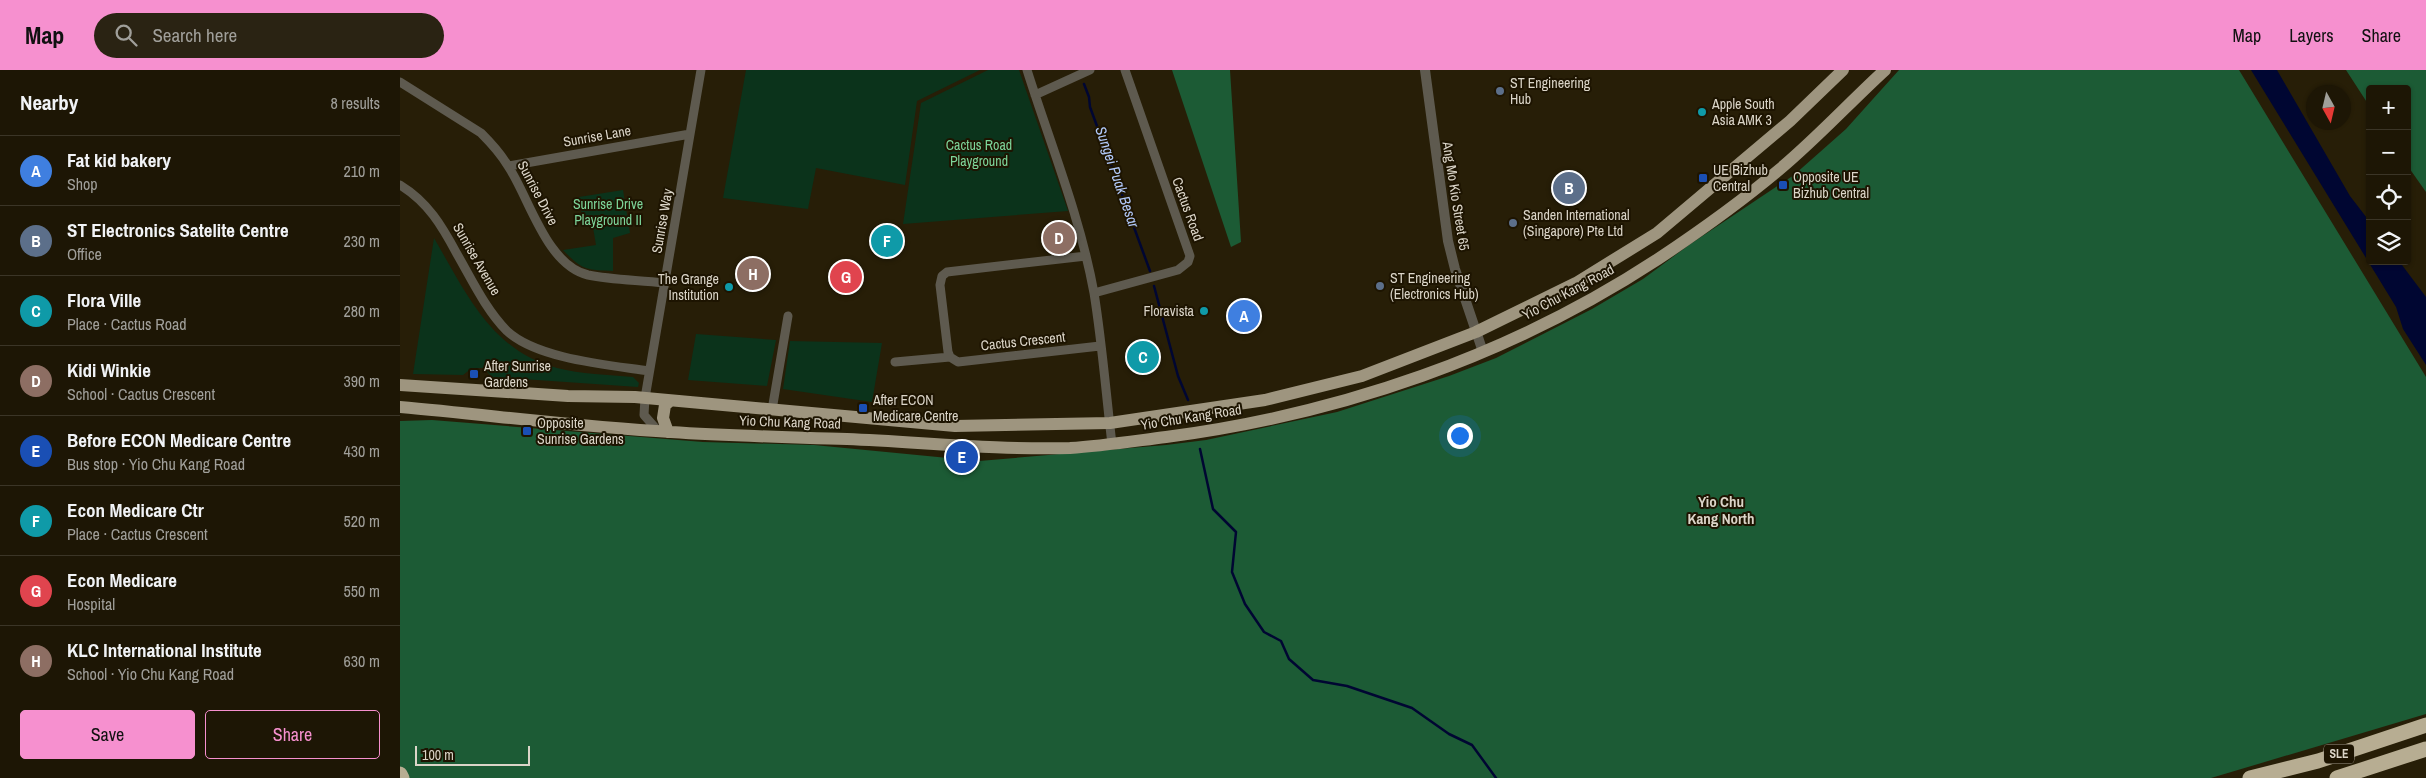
<!DOCTYPE html>
<html lang="en">
<head>
<meta charset="utf-8">
<style>
  :root { --surface:#1d1605; --page:#2a2313; --text:#f1f3f6; --muted:#a09f9a; --line:#3b3527; --accent:#f690cf }
  body { margin:0; font-family:"Archivo Narrow",sans-serif; background:var(--page); color:var(--text) }
  .controls { position:absolute; right:15px; top:15px; display:grid; overflow:hidden; border-radius:5px; box-shadow:0 1px 4px #0004 }
  .controls button { width:45px; height:45px; display:grid; place-items:center; padding:0; border:0; border-bottom:1px solid var(--line); background:var(--surface); color:var(--text); font:25px sans-serif }
  .compass { position:absolute; left:1906px; top:15px; width:45px; height:45px; border-radius:50%; background:var(--surface); box-shadow:0 1px 4px #0004; rotate:172deg }
  .scale { position:absolute; left:15px; bottom:12px; width:115px; box-sizing:border-box; padding-left:5px; border:2px solid #dbd5c8; border-top:0; font-size:14px; line-height:18px; white-space:nowrap; color:#dbd5c8; -webkit-text-stroke:4px #1d1401; paint-order:stroke }
  .you { position:absolute; left:1059px; top:365px; width:18px; height:18px; margin:-12px; border:4px solid #fff; border-radius:50%; background:#1a73e8; box-shadow:0 0 0 8px #1a73e833 }
  .badge { display:grid; place-items:center; width:32px; height:32px; border-radius:50%; background:var(--accent); color:#fff; font-size:16px; font-weight:700 }
  .pin { position:absolute; translate:-50% -50%; border:2px solid #fff; box-shadow:0 1px 5px #0006 }
  .list { margin:0; padding:0; list-style:none }
  h2 { display:flex; justify-content:space-between; align-items:center; height:65px; margin:0; padding:0 20px; font-size:21px }
  h2 small { font-size:16px; font-weight:400; color:var(--muted) }
  .list li { display:grid; grid-template-columns:32px 1fr auto; gap:15px; align-items:center; box-sizing:border-box; height:70px; padding:0 20px; border-top:1px solid var(--line) }
  .list b { display:block; font-size:19px; white-space:nowrap }
  .list p { margin:0; font-size:16px; white-space:nowrap; color:var(--muted) }
  .list em { font-size:16px; font-style:normal; color:var(--muted) }
  .actions { display:flex; gap:10px; padding:15px 20px }
  .actions a { flex:1; padding:11px 0; border:1px solid var(--accent); border-radius:5px; text-align:center; font-size:18px; color:var(--accent) }
  .actions .main { background:var(--accent); color:#111 }
  .icon { flex:none; width:28px; height:28px; fill:none; stroke:currentColor; stroke-width:2; stroke-linecap:round; stroke-linejoin:round }
  .map { position:relative; flex:none; width:2026px; height:708px; overflow:hidden }
  header { display:flex; align-items:center; gap:30px; box-sizing:border-box; height:70px; padding:0 25px; background:var(--accent); color:#111 }
  header strong { font-size:24px }
  nav { display:flex; gap:28px; margin-inline-start:auto; font-size:18px }
  .search { width:350px; height:45px; background:var(--page); display:flex; align-items:center; gap:12px; box-sizing:border-box; padding:0 18px; border-radius:28px; color:var(--muted); font-size:19px }
  main { display:flex }
  aside { flex:1; background:var(--surface) }
  .map>svg:first-child { display:block }
  .green { fill:#0b331b }
  .forest { fill:#1c5b35 }
  .water { fill:#000632 }
  .lines { fill:none; stroke-linecap:round; stroke-linejoin:round }
  .stream { stroke:#000632; stroke-width:2.5 }
  .minor { stroke:#5e5a4f; stroke-width:9 }
  .tertiary { stroke:#5e5a4f; stroke-width:10 }
  .primary { stroke:#9e957f; stroke-width:12 }
  .motorway { stroke:#b7ad92; stroke-width:15 }
  .service-dot { fill:#5c6f8a; stroke:#1d1401; stroke-width:2 }
  .culture-dot { fill:#0f9aa8; stroke:#1d1401; stroke-width:2 }
  .transit-dot { fill:#1a4fb4; stroke:#1d1401; stroke-width:2 }
  .labels { text-anchor:middle; stroke-width:4; stroke-linejoin:round; paint-order:stroke }
  .shield { fill:#1d1401; stroke:#a29b8c; stroke-width:1 }
  .shield-label { font-size:12px; font-weight:bold; fill:#dbd5c8 }
  .poi-label { font-size:14px; fill:#dbd5c8; stroke:#1d1401; text-anchor:start }
  .street-label { font-size:14px; fill:#dbd5c8; stroke:#1d1401 }
  .park-label { font-size:14px; fill:#7dd59a; stroke:#1d1401 }
  .water-label { font-size:15px; font-style:italic; fill:#b2cafa; stroke:#1d1401 }
  .neighbourhood-label { font-size:15px; font-weight:bold; fill:#dbd5c8; stroke:#1d1401 }
</style>
</head>
<body>
<header>
<strong>Map</strong>
<div class="search"><svg class="icon" aria-label="search" viewBox="0 0 24 24"><circle cx="10" cy="10" r="6"/><path d="M15 15l6 6"/></svg>Search here</div>
<nav><a>Map</a><a>Layers</a><a>Share</a></nav>
</header>
<main>
<aside>
<h2>Nearby<small>8 results</small></h2>
<ul class="list">
<li><span class="badge" style="background:#3f7fe0">A</span><div><b>Fat kid bakery</b><p>Shop</p></div><em>210 m</em></li>
<li><span class="badge" style="background:#5c6f8a">B</span><div><b>ST Electronics Satelite Centre</b><p>Office</p></div><em>230 m</em></li>
<li><span class="badge" style="background:#0f9aa8">C</span><div><b>Flora Ville</b><p>Place · Cactus Road</p></div><em>280 m</em></li>
<li><span class="badge" style="background:#8d6e63">D</span><div><b>Kidi Winkie</b><p>School · Cactus Crescent</p></div><em>390 m</em></li>
<li><span class="badge" style="background:#1a4fb4">E</span><div><b>Before ECON Medicare Centre</b><p>Bus stop · Yio Chu Kang Road</p></div><em>430 m</em></li>
<li><span class="badge" style="background:#0f9aa8">F</span><div><b>Econ Medicare Ctr</b><p>Place · Cactus Crescent</p></div><em>520 m</em></li>
<li><span class="badge" style="background:#e0444e">G</span><div><b>Econ Medicare</b><p>Hospital</p></div><em>550 m</em></li>
<li><span class="badge" style="background:#8d6e63">H</span><div><b>KLC International Institute</b><p>School · Yio Chu Kang Road</p></div><em>630 m</em></li>
</ul>
<div class="actions"><a class="main">Save</a><a>Share</a></div>
</aside>
<div class="map">
<svg width="2026" height="708" viewBox="0 0 2026 708">
  <rect width="100%" height="100%" fill="#271e07"/>
  <!-- green -->
  <path class="green" d="M346,0H580L517,31L505,115L416,98L408,139L323,128Z
    M588,0H619L668,141L503,154L521,33Z
    M223,120L230,163L213,168V201C186,200 182,200 163,180L196,175L191,146H182L179,127Z
    M34,168C65,221 91,281 157,298C181,304 208,305 233,307L239,313L238,317L92,307L84,298H72L63,305L13,304Z
    M296,264L376,270L367,316L288,310Z
    M390,271L482,273L472,332L383,319Z"/>
  <!-- forest -->
  <path class="forest" d="M772,0H830L841,172L831,177Z
    M1499,0H1839L2026,307V644L1811,708H0V351L32,350L303,372L414,375L579,391L766,375L806,370L937,342L1049,306L1096,288L1192,239L1243,209L1289,175L1394,105L1446,59Z
    M1946,0H2026V122L2007,95V19H1970V37Z"/>
  <!-- water -->
  <path class="water" d="M1851,0H1877L1950,126L1970,152V191H1999L2026,227V295L2003,259L1996,237Z"/>
  <g class="lines">
    <!-- stream -->
    <path class="stream" d="M684,14L689,27L690,37L750,201
      M754,216L778,306L788,330
      M800,379L813,439L836,462L832,502L845,534L864,562L881,571L889,589L913,610L947,616L1012,638L1049,664L1072,675L1096,708"/>
    <!-- minor -->
    <path class="minor" d="M627,0C650,73 680,146 694,223C702,272 706,324 712,374
      M0,12L81,63C91,73 101,84 108,96C129,127 146,195 188,205C212,210 239,210 264,213
      M635,25L690,0
      M109,96L290,64
      M0,115C28,132 42,156 57,184C72,210 86,240 107,261C137,289 209,295 249,301
      M686,186L547,202L542,206L540,215L548,282L550,287L558,292L700,276
      M694,223L778,200L788,192L790,186L725,0
      M495,292L550,287
      M372,340L388,246
      M258,361L244,345L245,328L301,0"/>
    <!-- tertiary -->
    <path class="tertiary" d="M1025,0L1048,171L1055,199L1083,282"/>
    <!-- primary -->
    <path class="primary" d="M0,315L168,326L235,327L555,356L710,353L865,330L962,306L1076,262L1176,213L1257,163L1390,51L1443,0
      M0,337C90,345 180,357 271,362C329,366 388,367 447,369C522,372 595,380 670,378C702,376 734,371 766,367C941,344 1110,286 1258,189C1300,161 1342,131 1380,99C1417,68 1450,32 1485,0
      M268,362L263,348L265,335L270,331"/>
    <!-- motorway -->
    <path class="motorway" d="M0,704L2,708
      M1850,708L1918,691L2026,655
      M1937,708L2026,679"/>
  </g>
  <!-- markers -->
  <g class="service-dot">
    <circle cx="1100" cy="21" r="5"/>
    <circle cx="1113" cy="153" r="5"/>
    <circle cx="980" cy="216" r="5"/>
  </g>
  <g class="culture-dot">
    <circle cx="1302" cy="42" r="5"/>
    <circle cx="329" cy="217" r="5"/>
    <circle cx="804" cy="241" r="5"/>
  </g>
  <g class="transit-dot">
    <rect x="1298" y="103" width="10" height="10" rx="2.5"/>
    <rect x="1378" y="110" width="10" height="10" rx="2.5"/>
    <rect x="69" y="299" width="10" height="10" rx="2.5"/>
    <rect x="458" y="333" width="10" height="10" rx="2.5"/>
    <rect x="122" y="356" width="10" height="10" rx="2.5"/>
  </g>
  <g class="labels">
    <!-- shield labels -->
    <rect class="shield" x="1924" y="674.5" width="30" height="19" rx="4"/>
    <g class="shield-label">
      <text x="1939" y="688">SLE</text>
    </g>
    <!-- poi labels -->
    <g class="poi-label">
      <text x="1110" y="18">ST Engineering<tspan x="1110" dy="16">Hub</tspan></text>
      <text x="1312" y="39">Apple South<tspan x="1312" dy="16">Asia AMK 3</tspan></text>
      <text x="1313" y="105">UE Bizhub<tspan x="1313" dy="16">Central</tspan></text>
      <text x="1393" y="112">Opposite UE<tspan x="1393" dy="16">Bizhub Central</tspan></text>
      <text x="1123" y="150">Sanden International<tspan x="1123" dy="16">(Singapore) Pte Ltd</tspan></text>
      <text x="990" y="213">ST Engineering<tspan x="990" dy="16">(Electronics Hub)</tspan></text>
      <text x="319" y="214" text-anchor="end">The Grange<tspan x="319" dy="16">Institution</tspan></text>
      <text x="794" y="246" text-anchor="end">Floravista</text>
      <text x="84" y="301">After Sunrise<tspan x="84" dy="16">Gardens</tspan></text>
      <text x="473" y="335">After ECON<tspan x="473" dy="16">Medicare Centre</tspan></text>
      <text x="137" y="358">Opposite<tspan x="137" dy="16">Sunrise Gardens</tspan></text>
    </g>
    <!-- street labels -->
    <g class="street-label">
      <text transform="translate(197 66) rotate(-10)" y="5">Sunrise Lane</text>
      <text transform="translate(138 123) rotate(62)" y="5">Sunrise Drive</text>
      <text transform="translate(1056 126) rotate(81)" y="5">Ang Mo Kio Street 65</text>
      <text transform="translate(788 139) rotate(70)" y="5">Cactus Road</text>
      <text transform="translate(262 151) rotate(-80)" y="5">Sunrise Way</text>
      <text transform="translate(77 189) rotate(60)" y="5">Sunrise Avenue</text>
      <text transform="translate(1168 222) rotate(-28)" y="5">Yio Chu Kang Road</text>
      <text transform="translate(623 271) rotate(-6)" y="5">Cactus Crescent</text>
      <text transform="translate(791 347) rotate(-9)" y="5">Yio Chu Kang Road</text>
      <text transform="translate(390 352) rotate(2)" y="5">Yio Chu Kang Road</text>
    </g>
    <!-- park labels -->
    <g class="park-label">
      <text x="579" y="80">Cactus Road<tspan x="579" dy="16">Playground</tspan></text>
      <text x="208" y="139">Sunrise Drive<tspan x="208" dy="16">Playground II</tspan></text>
    </g>
    <!-- water labels -->
    <g class="water-label">
      <text transform="translate(717 107) rotate(71)" y="5">Sungei Puak Besar</text>
    </g>
    <!-- neighbourhood labels -->
    <g class="neighbourhood-label">
      <text x="1321" y="437">Yio Chu<tspan x="1321" dy="17">Kang North</tspan></text>
    </g>
  </g>
</svg>
<div class="controls">
<button>+</button>
<button>−</button>
<button><svg class="icon" aria-label="locate" viewBox="0 0 24 24"><circle cx="12" cy="12" r="6"/><path d="M12 2v4M12 18v4M2 12h4M18 12h4"/></svg></button>
<button><svg class="icon" aria-label="layers" viewBox="0 0 24 24"><path d="M12 4l9 5-9 5-9-5zM3 14l9 5 9-5"/></svg></button>
</div>
<svg class="compass" viewBox="-18 -18 36 36"><path d="M0-13l5 13h-10z" fill="#e53935"/><path d="M0 13l5-13h-10z" fill="#a09f9a"/></svg>
<div class="scale">100 m</div>
<div class="you"></div>
<div class="pin badge" style="left:844px;top:246px;background:#3f7fe0">A</div>
<div class="pin badge" style="left:1169px;top:118px;background:#5c6f8a">B</div>
<div class="pin badge" style="left:743px;top:287px;background:#0f9aa8">C</div>
<div class="pin badge" style="left:659px;top:168px;background:#8d6e63">D</div>
<div class="pin badge" style="left:562px;top:387px;background:#1a4fb4">E</div>
<div class="pin badge" style="left:487px;top:171px;background:#0f9aa8">F</div>
<div class="pin badge" style="left:446px;top:207px;background:#e0444e">G</div>
<div class="pin badge" style="left:353px;top:204px;background:#8d6e63">H</div>
</div>
</main>
</body>
</html>
